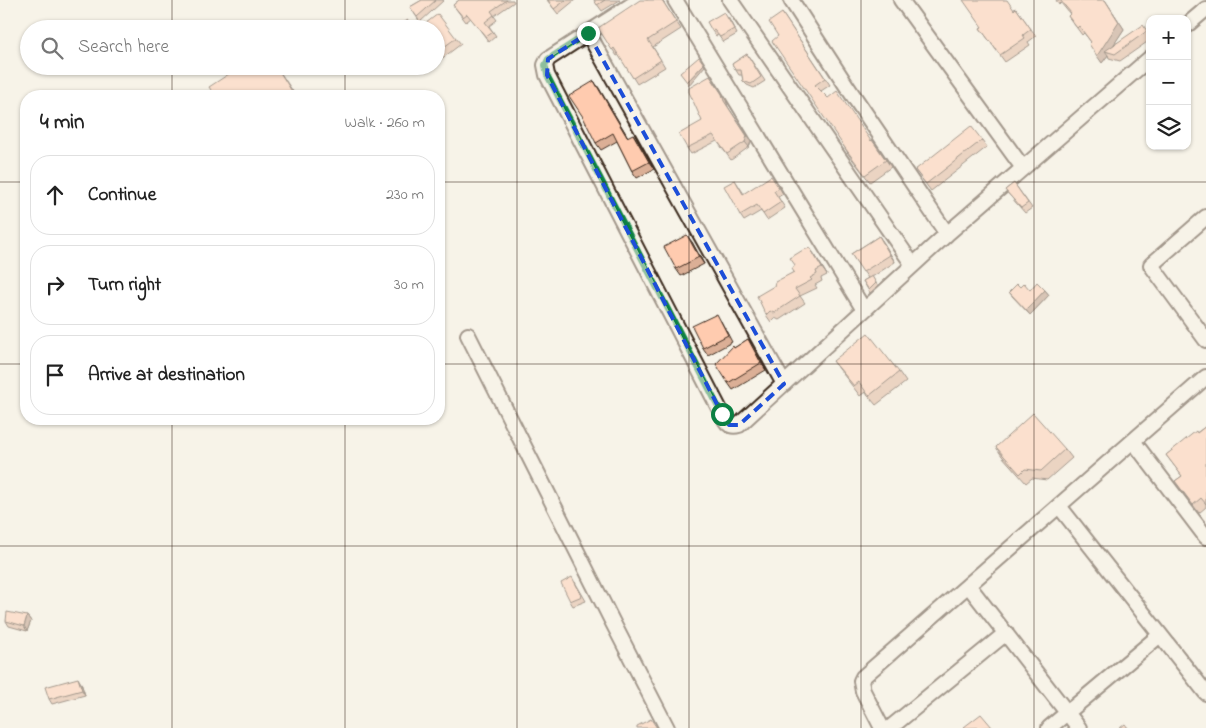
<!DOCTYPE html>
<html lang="en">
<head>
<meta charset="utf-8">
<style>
  :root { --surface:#fff; --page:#f6f6f6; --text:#222; --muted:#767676; --line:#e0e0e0 }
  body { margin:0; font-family:"Indie Flower",sans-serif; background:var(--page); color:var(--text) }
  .controls { position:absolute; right:15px; top:15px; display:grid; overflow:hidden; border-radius:10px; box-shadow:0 1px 4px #0004 }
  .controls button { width:45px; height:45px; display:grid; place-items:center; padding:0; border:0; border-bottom:1px solid var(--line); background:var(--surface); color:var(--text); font:25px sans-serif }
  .stop { position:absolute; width:15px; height:15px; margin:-11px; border:4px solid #0b8043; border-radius:50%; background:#fff }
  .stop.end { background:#0b8043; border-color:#fff; box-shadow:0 1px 5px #0008 }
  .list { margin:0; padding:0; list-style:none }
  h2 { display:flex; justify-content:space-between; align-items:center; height:65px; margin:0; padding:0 20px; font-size:21px }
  h2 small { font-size:16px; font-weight:400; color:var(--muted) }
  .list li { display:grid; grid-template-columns:32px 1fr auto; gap:15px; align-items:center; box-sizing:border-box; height:80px; margin:0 10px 10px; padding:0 10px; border:1px solid var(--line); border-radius:20px }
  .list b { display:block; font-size:19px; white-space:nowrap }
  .list em { font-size:16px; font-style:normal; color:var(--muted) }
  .icon { flex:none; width:28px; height:28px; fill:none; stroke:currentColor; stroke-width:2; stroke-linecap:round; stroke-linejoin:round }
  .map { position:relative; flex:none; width:1206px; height:728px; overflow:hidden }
  .search { position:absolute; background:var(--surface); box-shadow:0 1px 4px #0004; left:20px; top:20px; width:425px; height:55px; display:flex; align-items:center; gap:12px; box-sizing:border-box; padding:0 18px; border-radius:28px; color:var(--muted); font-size:19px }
  .panel { position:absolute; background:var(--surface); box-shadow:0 1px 4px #0004; left:20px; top:90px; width:425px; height:335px; border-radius:20px }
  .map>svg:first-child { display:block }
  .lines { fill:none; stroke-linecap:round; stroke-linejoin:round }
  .street-casing { stroke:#3b2a1e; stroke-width:18 }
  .street { stroke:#f7f3e8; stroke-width:14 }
  .wall { fill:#dbaf96; stroke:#3b2a1e }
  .shaded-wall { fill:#b28e7a; stroke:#3b2a1e }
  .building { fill:#ffcbaf; stroke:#3b2a1e }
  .route { stroke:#0b8043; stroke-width:6 }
  .marked { fill:none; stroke:#1d4ed8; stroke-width:4; stroke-dasharray:10 6; stroke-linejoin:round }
  .grid { fill:none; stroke:#3b2a1e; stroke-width:1; stroke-opacity:0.55 }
</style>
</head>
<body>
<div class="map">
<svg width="1206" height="728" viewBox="0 0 1206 728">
  <rect width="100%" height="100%" fill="#f7f3e8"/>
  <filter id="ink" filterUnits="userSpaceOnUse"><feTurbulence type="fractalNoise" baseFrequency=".02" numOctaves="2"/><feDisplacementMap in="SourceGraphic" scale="10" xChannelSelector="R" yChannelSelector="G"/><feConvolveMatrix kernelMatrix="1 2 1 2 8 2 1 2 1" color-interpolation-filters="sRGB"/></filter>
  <g filter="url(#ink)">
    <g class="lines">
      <!-- street casing -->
      <g class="street-casing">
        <path id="street" d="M639,0L548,59L545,65L547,75L722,414C726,422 729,428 739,425L947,234L1150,58
          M675,0L864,310
          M730,0L913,265
          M791,0L846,85L947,234
          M901,0L1023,168
          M1187,25L1206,9
          M588,33L784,384
          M1206,217L1151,265L1206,340
          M468,335L613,623L667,728
          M1133,441L1206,537
          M1059,506L1206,693
          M968,585L1079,728
          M882,728L863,691L861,681L863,677L1206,377
          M890,728L1006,633
          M1049,728L1160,635"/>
      </g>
      <!-- street -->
      <use href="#street" class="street"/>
    </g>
    <!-- wall -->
    <path class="wall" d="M422,0H444L420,22L410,7Z
      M459,0H513L514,2L494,16L497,20L489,26L496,36L489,42L471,18L466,22L453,5Z
      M547,0H575L558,14Z
      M594,0H620L602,11Z
      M662,0L681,29L653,47L665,67L637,84L619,55L617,56L598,28Z
      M1056,0H1105L1124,29L1114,44L1147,31L1150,35V40L1120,61L1109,58L1108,55L1102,63L1091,42L1084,33L1082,35L1068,16L1070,14L1061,3L1059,5Z
      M1016,8L1036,36L1028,42L1030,45L1005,62L980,28Z
      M782,13L830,85L821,91L871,141L872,140L891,167L870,182L849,155L778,36Z
      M728,17L737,34L723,42L718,35L716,36L712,31Z
      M436,29L456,38L461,44L436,63Z
      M747,54L765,81L754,88L747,85L743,81L742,75H739L732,64Z
      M276,66L296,96H215Z
      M710,76L726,100L728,107L751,141L749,147L731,160L717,141L691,154L687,148L702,121Z
      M594,81L628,137L638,141L654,169L637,178L632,171L617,141L601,150L596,143Z
      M982,140L987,147L931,191L915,170Z
      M735,180L744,194L776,182L783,194L778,197L785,208L767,220L761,211L744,221L740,215Z
      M1014,183L1032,208L1025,213L1005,190Z
      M879,236L895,262L872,277L878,286L870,293L863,281L868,278L851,254Z
      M692,242L704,264L681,276L676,269Z
      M815,255L827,275L821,278L822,281L815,285L817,288L800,296L805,303L779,320L775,318L771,322L766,315L774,286L794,272Z
      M1020,287L1030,290H1045L1049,295L1030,315L1013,297L1009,292Z
      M721,321L732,342L708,355L703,348Z
      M748,339L753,346L766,370L733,390L728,383L734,348Z
      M833,361L899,372L906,382L876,405L865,392L860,396Z
      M1206,426V507L1199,513L1175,481L1182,476L1166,455Z
      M996,447L1065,449L1072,458L1047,480L1032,478L1026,483L1002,456Z
      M575,582L586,601L573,606L570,601Z
      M27,616L31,621L27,631L9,626L6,621Z
      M81,683L85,695L52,704L49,699Z"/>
    <!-- shaded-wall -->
    <path class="shaded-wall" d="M1105,0L1124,29L1109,52L1105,51L1108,55L1102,63L1097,56Z
      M704,64L705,66L689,85L687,82Z
      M710,76L726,100L728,107L751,141L749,147L745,142Z
      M594,81L599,88L632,144L627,137Z
      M633,134L638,141L654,169L649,162Z
      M687,235L692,242L704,264L699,257Z
      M879,236L884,243L895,262L890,255Z
      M810,248L815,255L827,275L822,268Z
      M1045,290L1049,295L1030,315L1026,310Z
      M748,339L753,346L766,370L761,363Z
      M27,616L31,621L27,631L24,626Z
      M78,678L81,683L85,695L82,690Z"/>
    <!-- building -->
    <path class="building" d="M422,0H436L417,17L410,7Z
      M459,0H507L491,11L494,15L485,22L493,32L486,37L467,14L463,17L453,5Z
      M548,0H566L554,9Z
      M594,0H605L597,5Z
      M640,0H662L676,22L648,40L661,60L633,78L614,48L612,50L598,28Z
      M963,0H1007L1014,10L1016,8L1031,29L1023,35L1025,38L1000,55L980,28L982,27Z
      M1060,0H1105L1119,22L1097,56L1089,44L1091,42L1079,26L1077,28L1068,16L1071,13Z
      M724,12L734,29L720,37L714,30L712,31L707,22Z
      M782,13L825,78L815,85L828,98L837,91L871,141L872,140L886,160L865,175L845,148L772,41L778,36L769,22Z
      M438,14L456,38L436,53V29H418Z
      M408,20L415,29H394Z
      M1143,25L1147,31L1115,54L1105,51Z
      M747,54L761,77L751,84L743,81L741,70H736L732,64Z
      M699,57L704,64L687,82L680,73Z
      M241,66H276L293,93L288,96H215L209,87Z
      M710,76L722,94L724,101L747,136L745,142L727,154L713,135L687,148L679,134L702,121L689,92V88Z
      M594,81L627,137L633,134L649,162L632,171L613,133L596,143L583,117L569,96Z
      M971,126L982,140L926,184L915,170Z
      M771,176L779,188L774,191L781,202L763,214L757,205L740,215L724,186L735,180L743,194Z
      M1014,183L1028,203L1021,208L1005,190Z
      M687,235L699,257L676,269L664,247Z
      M879,236L890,255L863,272L851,254Z
      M810,248L822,268L816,271L817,274L810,278L812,280L795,289L800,296L774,313L770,311L766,315L757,296L774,286L775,282L794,272L792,269L795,265L790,258L803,250Z
      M872,276L876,283L869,290L863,281Z
      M1037,282L1045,290L1026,310L1009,292L1017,284L1020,287L1024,283L1030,290Z
      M717,314L728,335L703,348L692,326Z
      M868,333L899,372L869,396L859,382L854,386L833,361Z
      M748,339L761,363L728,383L716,364L733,346L734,348Z
      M1033,413L1065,449L1041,471L1025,469L1020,474L996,447Z
      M1206,426V504L1201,498L1193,505L1175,481L1182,476L1166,455L1196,431L1197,433Z
      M572,577L582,596L570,601L561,583Z
      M7,612L27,616L24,626L6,621Z
      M78,678L82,690L49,699L45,687Z
      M981,714L992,727L965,728L964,727Z
      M651,719L657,728H637V726Z
      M1125,724L1128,728H1120Z"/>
  </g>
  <g class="lines" filter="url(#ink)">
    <!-- route -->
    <path class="route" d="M588,33L548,59L545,65L547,75L722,414"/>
  </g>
  <!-- marked area -->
  <path d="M0 0H1206V728H0ZM588,33L784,384L739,425H729L722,414L547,75L548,59Z" fill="#f7f3e8" fill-opacity=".55" fill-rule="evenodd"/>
  <path class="marked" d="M588,33L784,384L739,425H729L722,414L547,75L548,59Z"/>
  <!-- grid -->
  <path class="grid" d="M172,0V29M345,0V29M517,0V728M689,0V728M861,0V728M1034,0V728M172,66V96M345,66V96M0,182H26M439,182H1206M0,364H26M439,364H1206M172,419V728M345,419V728M0,546H1206"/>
</svg>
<div class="controls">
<button>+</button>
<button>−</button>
<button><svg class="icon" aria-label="layers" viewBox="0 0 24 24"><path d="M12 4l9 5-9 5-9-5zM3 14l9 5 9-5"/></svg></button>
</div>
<div class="stop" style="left:722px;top:414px"></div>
<div class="stop end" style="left:588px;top:33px"></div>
<div class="search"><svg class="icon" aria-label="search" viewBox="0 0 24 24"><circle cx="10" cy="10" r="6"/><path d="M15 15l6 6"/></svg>Search here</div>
<section class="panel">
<h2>4 min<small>Walk · 260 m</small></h2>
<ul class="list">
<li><svg class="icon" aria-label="ahead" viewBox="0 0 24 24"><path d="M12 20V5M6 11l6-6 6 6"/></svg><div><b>Continue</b></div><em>230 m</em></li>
<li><svg class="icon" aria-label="right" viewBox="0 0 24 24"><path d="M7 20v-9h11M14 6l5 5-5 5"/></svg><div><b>Turn right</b></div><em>30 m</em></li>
<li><svg class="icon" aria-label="arrive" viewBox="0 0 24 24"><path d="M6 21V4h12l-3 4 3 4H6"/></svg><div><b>Arrive at destination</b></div></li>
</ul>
</section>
</div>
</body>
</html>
